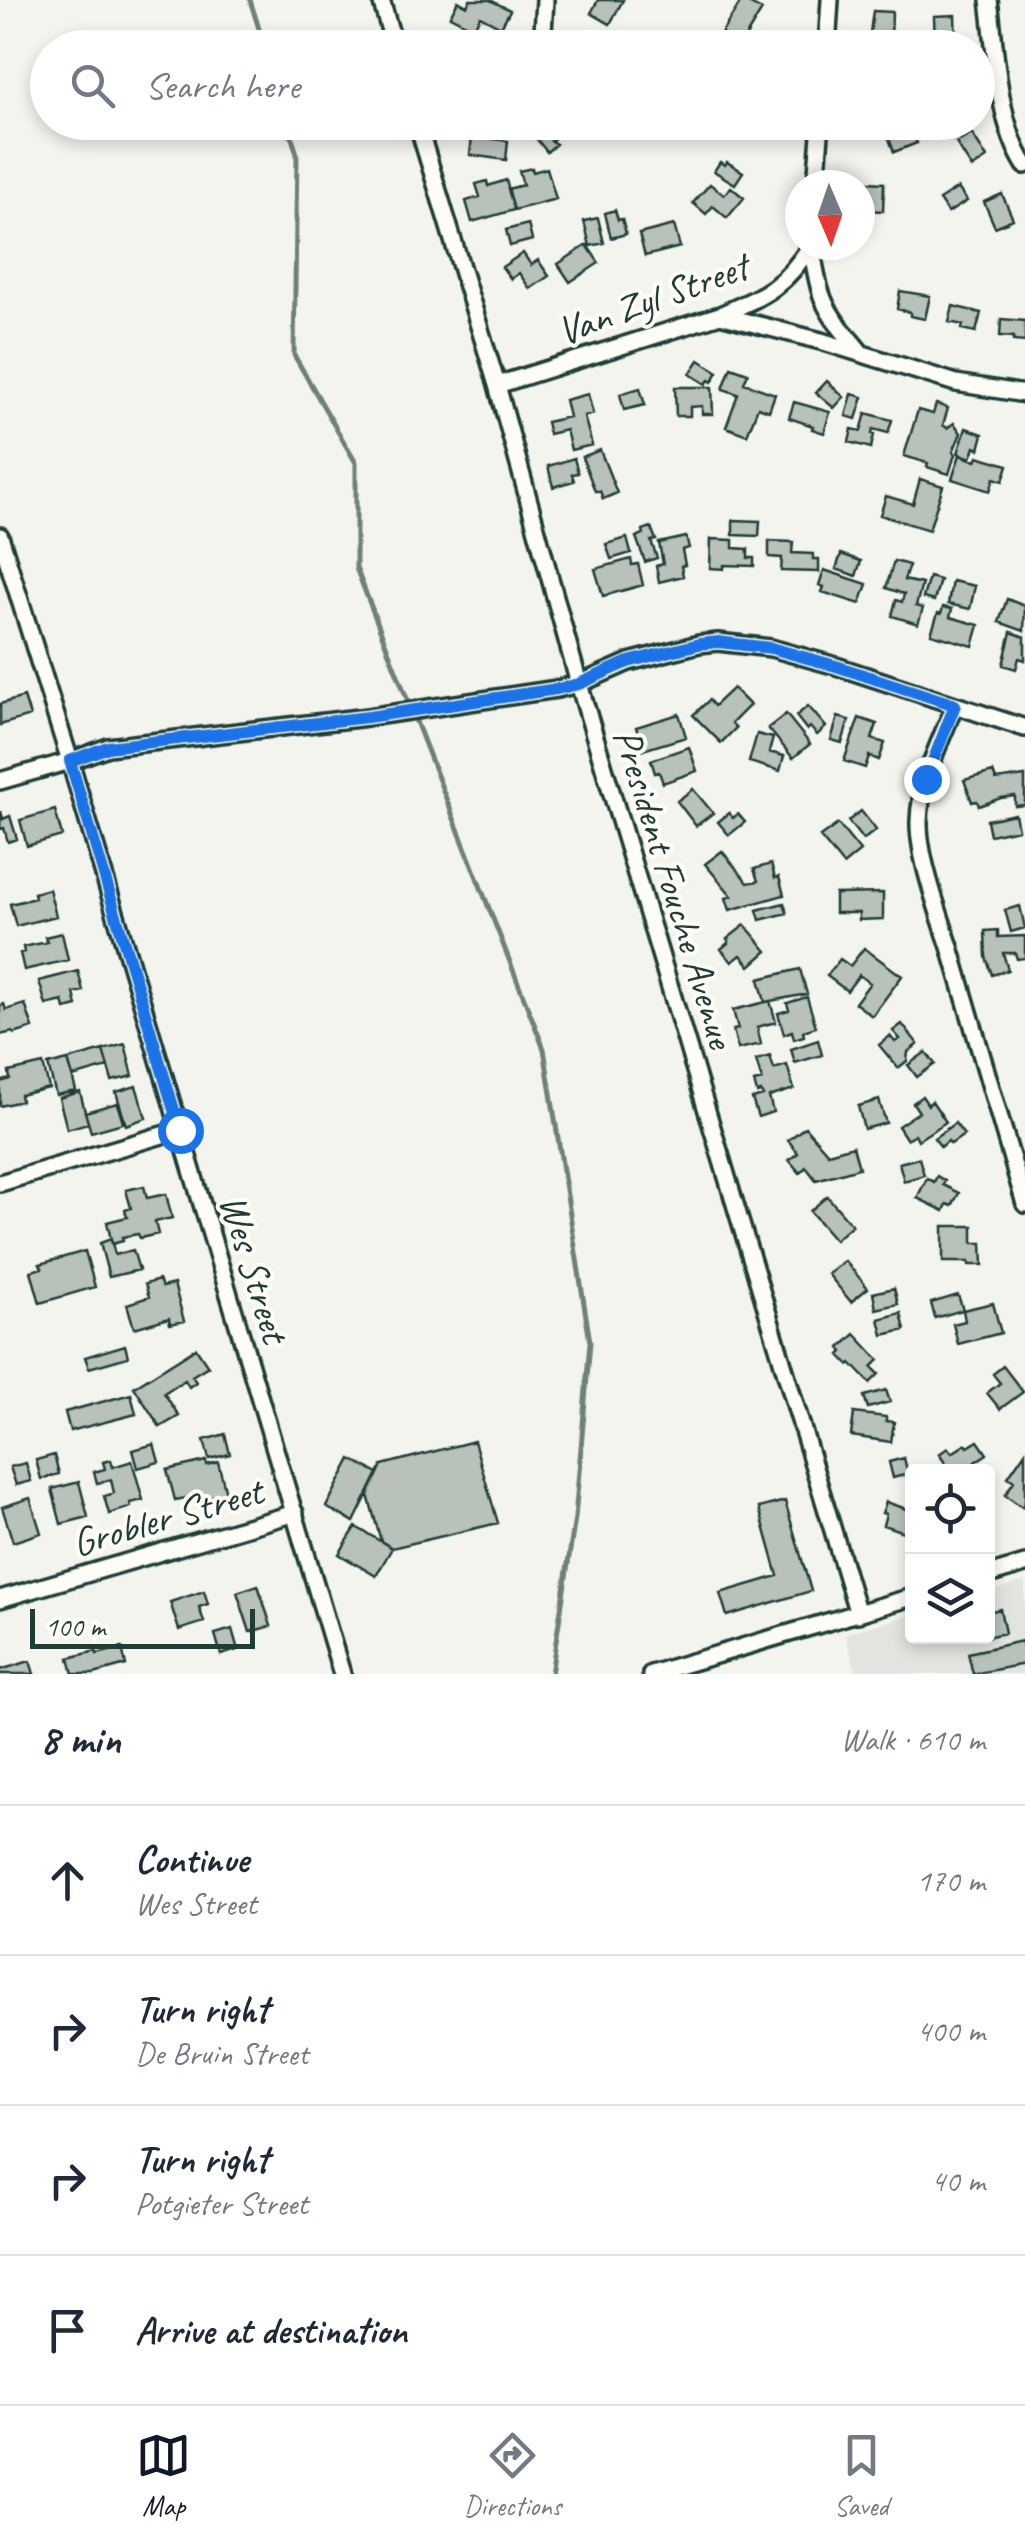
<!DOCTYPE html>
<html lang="en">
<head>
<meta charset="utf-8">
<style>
  :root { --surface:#fff; --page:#f2f2f3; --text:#1f2937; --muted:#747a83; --line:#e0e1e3; --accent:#111827 }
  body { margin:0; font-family:Caveat,sans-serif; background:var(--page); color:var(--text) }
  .controls { position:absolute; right:30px; bottom:30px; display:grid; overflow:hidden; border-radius:10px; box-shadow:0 5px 15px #0003 }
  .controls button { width:90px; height:90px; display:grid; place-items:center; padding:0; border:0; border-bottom:2px solid var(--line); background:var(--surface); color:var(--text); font:50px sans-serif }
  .compass { position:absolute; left:785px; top:170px; width:90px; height:90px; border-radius:50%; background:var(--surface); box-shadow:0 5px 15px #0003; rotate:178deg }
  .scale { position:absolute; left:30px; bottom:25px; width:225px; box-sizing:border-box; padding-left:10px; border:5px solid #1f3d34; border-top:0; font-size:28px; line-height:35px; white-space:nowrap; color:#1f3d34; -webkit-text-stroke:8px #fdfcf7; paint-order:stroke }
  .stop { position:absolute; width:30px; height:30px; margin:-22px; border:8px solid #1a73e8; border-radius:50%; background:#fff }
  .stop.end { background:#1a73e8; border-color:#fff; box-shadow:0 2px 10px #0008 }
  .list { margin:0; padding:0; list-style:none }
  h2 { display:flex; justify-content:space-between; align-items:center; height:130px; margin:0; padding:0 40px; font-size:42px }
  h2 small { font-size:32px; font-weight:400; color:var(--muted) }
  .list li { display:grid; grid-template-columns:65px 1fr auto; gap:30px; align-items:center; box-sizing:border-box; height:150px; padding:0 40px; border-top:2px solid var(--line) }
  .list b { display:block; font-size:38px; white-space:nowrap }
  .list p { margin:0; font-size:32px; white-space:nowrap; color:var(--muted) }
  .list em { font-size:32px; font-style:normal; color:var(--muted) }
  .icon { flex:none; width:55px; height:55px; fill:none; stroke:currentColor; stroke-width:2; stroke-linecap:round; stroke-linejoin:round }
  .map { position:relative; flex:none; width:1025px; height:1674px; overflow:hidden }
  .search { position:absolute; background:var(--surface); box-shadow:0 5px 15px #0003; left:30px; right:30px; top:30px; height:110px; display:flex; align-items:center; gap:25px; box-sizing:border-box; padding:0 35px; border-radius:55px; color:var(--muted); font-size:38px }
  .sheet { height:730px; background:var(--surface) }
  nav { display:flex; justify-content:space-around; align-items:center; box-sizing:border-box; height:140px; border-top:2px solid var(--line); background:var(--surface); font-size:28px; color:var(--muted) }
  nav a { display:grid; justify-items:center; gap:5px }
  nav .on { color:var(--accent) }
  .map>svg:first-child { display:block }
  .built { fill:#e2e5df }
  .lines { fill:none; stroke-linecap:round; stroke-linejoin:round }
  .stream { stroke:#6e8179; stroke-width:5 }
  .building { fill:#b9c1bb; stroke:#1f3d34; stroke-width:2.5 }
  .minor-casing { stroke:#1f3d34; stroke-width:22 }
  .minor { stroke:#fdfcf7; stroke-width:15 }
  .route { stroke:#1a73e8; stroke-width:12 }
  .labels { text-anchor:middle; stroke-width:8; stroke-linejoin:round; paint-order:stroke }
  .street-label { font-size:40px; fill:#1f3d34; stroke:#fdfcf7 }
</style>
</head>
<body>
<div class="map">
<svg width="1025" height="1674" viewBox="0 0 1025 1674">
  <rect width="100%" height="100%" fill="#f4f4ef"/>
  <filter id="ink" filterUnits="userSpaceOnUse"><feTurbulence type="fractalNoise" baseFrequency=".01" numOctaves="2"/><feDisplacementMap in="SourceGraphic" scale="20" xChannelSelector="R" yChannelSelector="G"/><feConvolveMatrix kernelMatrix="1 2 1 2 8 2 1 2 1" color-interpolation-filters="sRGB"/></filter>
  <g filter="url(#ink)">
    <!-- built -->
    <path class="built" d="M1025,1581V1674H857L845,1634L912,1614V1636H988V1592Z"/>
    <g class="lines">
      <!-- stream -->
      <path class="stream" d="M250,0L265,48
        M287,122L297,154L294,355L356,463V568L544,1049L590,1342L575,1518L551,1674"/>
    </g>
    <!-- building -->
    <path class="building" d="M470,0H490L510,10L501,27L480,16L474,28L450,16L458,1L467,6Z
      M598,0H623L610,24L591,13Z
      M742,0L762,10L739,48H736L719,37Z
      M873,11L892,12L891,41L869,40Z
      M955,15L956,44L935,45L934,16Z
      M580,31L595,36L598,47L571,48L567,35Z
      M542,122H572V123L551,141L556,144L547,152L531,132Z
      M911,128L917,143L894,152L888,136Z
      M972,134L987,158L972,168L956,143Z
      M472,136L508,141L506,160L470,155Z
      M720,162L725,165L727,162L743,172L735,184L714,171Z
      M532,168L533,172L547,168L556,199L514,210L508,189L523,185L519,171Z
      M506,180L514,210L472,222L466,201L480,197L476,184L487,181L488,186Z
      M866,182L884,183L883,211L861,210L862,195H865Z
      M710,184L724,195L731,187L744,198L727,218L713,206L706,214L693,203Z
      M958,188L967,201L948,213L939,200Z
      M1002,194L1013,219L995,227L984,202Z
      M615,210L618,220L622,219L626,234L611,238L605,213Z
      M598,218L604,243L590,246L584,221Z
      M528,224L532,240L510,246L506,230Z
      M674,225L680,247L645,256L639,234Z
      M587,245L599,263L570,282L558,264Z
      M523,253L531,265L538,260L549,276L530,289L519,273L511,279L502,267Z
      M900,291L930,296L925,319L910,316V312L897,309Z
      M953,306L981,313L976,332L962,329L963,325L949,322Z
      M1001,319L1025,321V342L1013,341L1014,337L1000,336Z
      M699,360L718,372L712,382L709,380L706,384L690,374Z
      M731,367L748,373L744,383L775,394L769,411L758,407L747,435L726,427L738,394L723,389Z
      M827,381L844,397L834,408L816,393Z
      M675,387H712L713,414H702V406L690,407V416H676Z
      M640,388L645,405L624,410L620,394Z
      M588,394L593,414L584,416L592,445L571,450L566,430L549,434L546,422L569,417L565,400Z
      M852,394L863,397L856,419L846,416Z
      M794,402L830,412L824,433L812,429L813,426L789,418Z
      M936,404L948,408L943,425L947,428L954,423L961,433L953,452L955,454L949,474L927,467L928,463L904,456L918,410L933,414Z
      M866,413L892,420L888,433L873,429L872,434L874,435L871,448L849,442L852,429L861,431Z
      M966,428L983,434L979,449L975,447L971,458L958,453Z
      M600,450L617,493L603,499L600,491H595L582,457Z
      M960,455L976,461L978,456L1008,465L1003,481L994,478L990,491L952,479Z
      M574,458L578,473L572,474L574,481L553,487L548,466Z
      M920,479L943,486L929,530L880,515L886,496L913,504Z
      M733,520L760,521L759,536L733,535Z
      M651,527L656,540L651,541L657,558L645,562L636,537L644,534L643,530Z
      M686,537L689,548L682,550L685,565L681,566L683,576L659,582L656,566L663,564L659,543Z
      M627,538L631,553L611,559L606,544Z
      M711,539L733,540V548L748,549V558H754V566L724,565V569L710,568Z
      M769,541L793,542L792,553L813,554V559H819V572L781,571L782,558L769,557Z
      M841,554L861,561L856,576L836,569Z
      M631,559L632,565L638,564L643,585L603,596L595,569Z
      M894,561L909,565L904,580L922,584L916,606L923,608L918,624L892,616L896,600L902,602L904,594L886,588Z
      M824,570L867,584L860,604L822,592L824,587L819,585Z
      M929,577L940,580L934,601L923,598Z
      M952,581L975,586L970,609L948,604Z
      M1007,599L1025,606L1024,631L999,622Z
      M943,607L952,609L950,617L979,625L973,646L931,634L938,613L941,614Z
      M1011,632L1025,637V660L1019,658L1016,669L1003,665Z
      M733,688L750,705L732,723L736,728L721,743L693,715L709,700L714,706Z
      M24,697L30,716L0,725V704Z
      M808,706L826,727L817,735L810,727L807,730L796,716Z
      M679,714L686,737L643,750L636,727Z
      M786,714L810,744L793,758L768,728Z
      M838,717L849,720L842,743L831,740Z
      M859,718L877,724L872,739L885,743L879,760L869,756L865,768L844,761Z
      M757,734L773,738L769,752L784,756L780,771L749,762Z
      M689,747L697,771L663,783L659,772L655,773L651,760Z
      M993,772L996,780L1025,776V805L1015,806V796L1001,798L979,806L977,801L972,802L964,780Z
      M693,789L713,813L696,826L677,801Z
      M55,810L62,836L27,846L20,820Z
      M1,811L3,819L10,816L17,839L8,842L4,828L0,829Z
      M861,811L876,830L863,840L848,821Z
      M729,813L733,818L738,814L745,822L729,835L718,822Z
      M1015,814L1018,829L990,835L987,820Z
      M838,824L860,851L843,865L820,837Z
      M722,851L748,883L758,881L754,869L771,864L775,878L779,877L784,895L730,910L726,898L732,896L705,864Z
      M49,889L56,916L16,926L10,904L35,898L34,893Z
      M883,893V919L859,920V913H835V894Z
      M784,903L787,913L760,920L757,910Z
      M1020,906L1025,928L1011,932L1005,910Z
      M745,925L767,951L750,966L741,955L732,962L721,949L729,942L727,939Z
      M998,930V937L1025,936V958L1017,959L1015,953H1003L1008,970L992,975L986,957L985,931Z
      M62,933L68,960L24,970L20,953L24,952L23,947L47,942L45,937Z
      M864,948L902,976L872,1016L855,1003L870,983L859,975L847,991L827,976L840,959L850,966Z
      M800,969L807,994L765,1002L759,979Z
      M78,971L83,991L74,993L77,1006L65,1009L63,1001L46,1005L39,981Z
      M807,997L816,1027L803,1031L804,1036L794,1039L792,1031L784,1034L778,1013L789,1010L787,1003Z
      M770,1001L776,1022L757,1027L761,1044L738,1049L733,1030L738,1029L733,1010Z
      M4,1004L6,1010L25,1004L33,1028L14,1034L13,1032L0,1035V1006Z
      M902,1024L918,1044L908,1052L907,1061L898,1068L879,1045L890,1036L895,1042L900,1039L893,1031Z
      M818,1040L822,1055L795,1063L791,1049Z
      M125,1044L133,1076L112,1081L103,1050Z
      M103,1050L108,1067L73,1077L68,1060Z
      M926,1052L935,1064L917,1077L908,1065Z
      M770,1056L774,1069L787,1065L794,1089L769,1097L773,1112L758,1117L752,1099L763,1096L761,1092L757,1093L754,1082L762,1080L756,1060Z
      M68,1060L76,1091L56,1095L48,1065Z
      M43,1064L49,1088L20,1095L21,1101L0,1106V1082L10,1079L9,1072Z
      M136,1086L146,1118L126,1125L116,1092Z
      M80,1092L88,1123L67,1129L59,1098Z
      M922,1096L928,1105L932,1101L946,1122L918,1140L915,1134L907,1140L898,1126L919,1112L913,1103Z
      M879,1100L886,1123L864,1129L858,1106Z
      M117,1103L123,1123L91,1132L85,1112Z
      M955,1123L964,1135L951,1144L948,1141L941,1147L934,1138Z
      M805,1127L828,1153L853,1146L859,1168L816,1180L806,1167L800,1173L789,1160L798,1153L788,1140Z
      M919,1158L924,1175L904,1181L899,1163Z
      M937,1176L945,1181L943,1185L959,1193L952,1206L947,1204L944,1211L917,1198L927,1178L934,1182Z
      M144,1186L147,1198L166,1194L172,1218L155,1222L158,1234L140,1238L138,1234L122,1237L123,1241L112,1244L107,1222L127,1217L125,1210L131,1208L126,1190Z
      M827,1196L852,1225L835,1240L810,1211Z
      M943,1226H973V1243H982L983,1265H969V1262H943Z
      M111,1239L115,1255L133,1250L139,1270L109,1277L100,1243Z
      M85,1251L95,1287L40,1303L31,1271L42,1268L40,1264Z
      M845,1261L868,1288L851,1302L828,1274Z
      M159,1280L162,1287L174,1284L184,1321L170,1324L169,1318L134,1328L127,1304L149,1297L145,1284Z
      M894,1288L898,1304L876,1309L873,1293Z
      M958,1295L963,1310L935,1318L931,1303Z
      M993,1303L1001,1333L958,1344L953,1324L965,1321L963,1310Z
      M901,1313L905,1330L883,1335L879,1319Z
      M855,1334L879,1360L872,1367L879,1374L870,1383L851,1363L849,1365L840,1355L843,1352L840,1348Z
      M125,1345L128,1357L89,1368L85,1357Z
      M196,1348L208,1366L192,1376L196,1382L189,1387L185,1380L164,1393L179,1416L160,1427L134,1387Z
      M1003,1366L1023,1392L1000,1409L987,1393L1000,1383L993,1374Z
      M886,1390L890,1402L868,1408L864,1396Z
      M131,1394L136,1414L70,1431L65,1412Z
      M854,1413L886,1417V1421L894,1422L891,1442L851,1436Z
      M225,1434L230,1454L209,1459L204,1440Z
      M474,1441L498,1523L392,1548L381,1541L368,1495L382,1465Z
      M978,1441L987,1454L975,1462L978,1467L971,1472H951L939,1454L948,1448L952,1453L966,1444L968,1447Z
      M154,1444L159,1462L138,1468L133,1450Z
      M1025,1452V1502L1022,1507L1005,1495L1014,1481L1008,1477Z
      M54,1455L59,1474L41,1479L36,1460Z
      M904,1458L908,1474L893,1478L889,1462Z
      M351,1459L378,1473L354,1522L326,1507Z
      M111,1460L113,1467L132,1461L143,1500L130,1503L131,1507L109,1514L104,1496L114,1493L111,1480L97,1483L94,1472L105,1469L103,1462Z
      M206,1461L207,1465L218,1462L226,1493L187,1503L186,1498L175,1500L167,1470Z
      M26,1463L31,1481L16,1485L10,1467Z
      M79,1482L88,1517L61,1524L52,1489Z
      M30,1498L41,1533L13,1542L2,1507Z
      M785,1501L811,1591L727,1616L720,1593L778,1576L759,1508Z
      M886,1502L912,1511V1535L883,1525L886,1514L882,1513Z
      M356,1527L392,1548L376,1576L339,1554Z
      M258,1585L271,1626L250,1632L237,1592Z
      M204,1591L208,1604L199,1607L204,1622L179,1630L170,1602Z
      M1000,1609L1005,1633L981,1638L988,1636V1612Z
      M232,1629L238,1650L221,1655L215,1634Z
      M1022,1641L1025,1664L973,1674L968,1653Z
      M122,1648L126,1665L94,1674H73L69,1658L96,1651L97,1654Z
      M30,1661L34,1674H0V1670Z"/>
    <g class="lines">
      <!-- minor casing -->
      <g class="minor-casing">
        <path id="minor" d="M381,0L395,48
          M989,0C996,52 997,121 1025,165
          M538,48L543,32L545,0
          M827,48L830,0
          M417,122L497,385L579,684L858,1614
          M816,185L821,122
          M811,245C814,261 816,278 821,293C828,316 846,334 861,353
          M720,315L821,341L956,383L1025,394
          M497,385L720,315C765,295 784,288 811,245
          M0,536L70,761L342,1674
          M955,705C940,742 920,781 919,821C918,856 939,913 950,947C975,1033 1000,1118 1025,1204
          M0,781L70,761L108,747L368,717L557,689L579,684L629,662L699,644L718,642L771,648L836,666L1025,728
          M0,1183L179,1130
          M988,1575L1025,1564
          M0,1599L295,1513
          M651,1674L912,1597"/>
      </g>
      <!-- minor -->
      <use href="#minor" class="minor"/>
    </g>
  </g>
  <g class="lines" filter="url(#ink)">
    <!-- route -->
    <path class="route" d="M180,1130L70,761L108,747L368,717L557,689L579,684L628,662L699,644L718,642L771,648L836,666L955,705L926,779"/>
  </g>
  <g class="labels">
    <!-- street labels -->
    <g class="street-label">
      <text transform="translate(652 298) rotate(-20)" y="14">Van Zyl Street</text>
      <text transform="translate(675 888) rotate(73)" y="14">President Fouche Avenue</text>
      <text transform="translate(255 1268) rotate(73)" y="14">Wes Street</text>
      <text transform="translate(167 1516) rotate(-16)" y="14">Grobler Street</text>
    </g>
  </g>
</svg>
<div class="controls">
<button><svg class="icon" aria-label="locate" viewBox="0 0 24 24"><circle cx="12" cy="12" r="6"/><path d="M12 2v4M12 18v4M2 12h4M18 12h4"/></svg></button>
<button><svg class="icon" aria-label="layers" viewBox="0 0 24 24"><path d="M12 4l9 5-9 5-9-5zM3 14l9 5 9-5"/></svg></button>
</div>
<svg class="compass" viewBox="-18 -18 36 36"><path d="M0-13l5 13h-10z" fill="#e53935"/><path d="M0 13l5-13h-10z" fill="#747a83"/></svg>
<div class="scale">100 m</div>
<div class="stop" style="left:180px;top:1130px"></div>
<div class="stop end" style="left:926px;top:779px"></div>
<div class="search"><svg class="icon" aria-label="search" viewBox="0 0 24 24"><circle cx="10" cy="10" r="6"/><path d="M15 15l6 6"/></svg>Search here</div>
</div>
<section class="sheet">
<h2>8 min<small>Walk · 610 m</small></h2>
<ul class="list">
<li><svg class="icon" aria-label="ahead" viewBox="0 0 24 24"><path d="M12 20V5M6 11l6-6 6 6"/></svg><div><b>Continue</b><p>Wes Street</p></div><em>170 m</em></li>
<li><svg class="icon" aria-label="right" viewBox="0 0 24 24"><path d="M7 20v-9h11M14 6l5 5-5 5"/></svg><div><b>Turn right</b><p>De Bruin Street</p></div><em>400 m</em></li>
<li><svg class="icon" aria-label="right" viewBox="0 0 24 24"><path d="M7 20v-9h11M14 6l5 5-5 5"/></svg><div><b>Turn right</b><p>Potgieter Street</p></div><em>40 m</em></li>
<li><svg class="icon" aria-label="arrive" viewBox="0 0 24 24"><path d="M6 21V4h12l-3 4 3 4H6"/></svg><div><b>Arrive at destination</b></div></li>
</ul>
</section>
<nav>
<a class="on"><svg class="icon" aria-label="map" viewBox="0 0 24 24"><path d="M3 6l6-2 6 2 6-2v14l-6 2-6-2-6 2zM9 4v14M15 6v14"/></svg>Map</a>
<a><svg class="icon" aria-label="directions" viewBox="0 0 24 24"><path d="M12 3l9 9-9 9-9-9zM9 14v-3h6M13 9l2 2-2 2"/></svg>Directions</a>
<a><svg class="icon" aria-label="saved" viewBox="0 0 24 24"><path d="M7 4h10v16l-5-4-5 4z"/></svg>Saved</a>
</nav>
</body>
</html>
